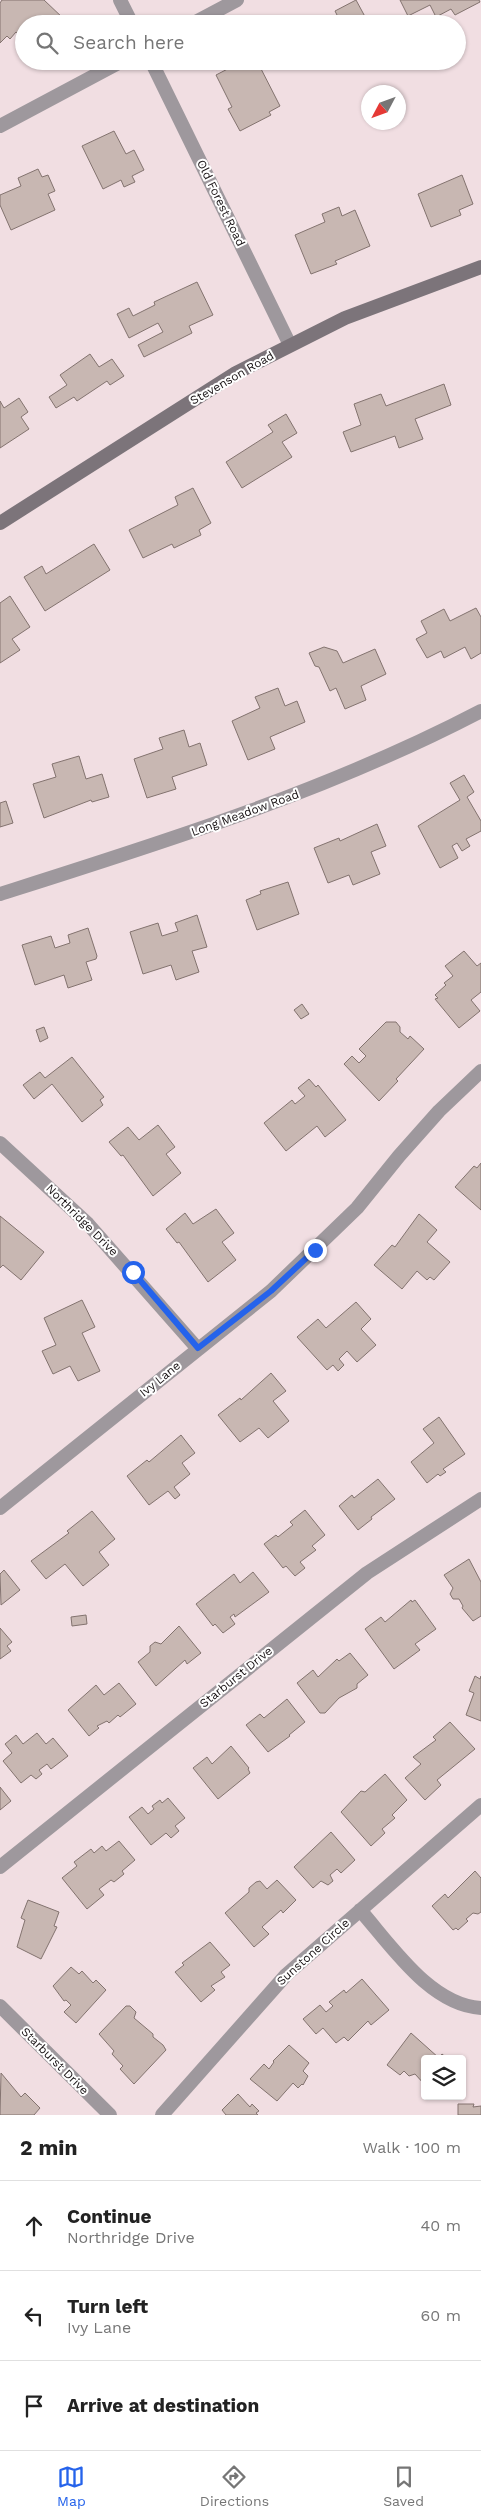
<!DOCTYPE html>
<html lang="en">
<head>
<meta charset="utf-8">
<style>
  :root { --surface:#fff; --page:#f6f6f6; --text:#222; --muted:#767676; --line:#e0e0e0; --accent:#2563eb }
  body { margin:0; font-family:"Work Sans",sans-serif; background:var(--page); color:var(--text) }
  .controls { position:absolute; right:15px; bottom:15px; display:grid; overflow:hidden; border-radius:5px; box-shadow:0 1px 4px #0004 }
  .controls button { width:45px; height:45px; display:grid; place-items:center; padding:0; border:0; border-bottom:1px solid var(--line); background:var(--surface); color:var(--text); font:25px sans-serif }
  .compass { position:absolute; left:361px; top:85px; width:45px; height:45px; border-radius:50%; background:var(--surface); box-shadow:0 1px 4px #0004; rotate:229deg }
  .stop { position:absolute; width:15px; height:15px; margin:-11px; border:4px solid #2563eb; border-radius:50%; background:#fff }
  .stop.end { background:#2563eb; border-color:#fff; box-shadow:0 1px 5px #0008 }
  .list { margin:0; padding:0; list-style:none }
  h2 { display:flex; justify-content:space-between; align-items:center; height:65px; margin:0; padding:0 20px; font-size:21px }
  h2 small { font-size:16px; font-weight:400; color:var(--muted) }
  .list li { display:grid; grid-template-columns:32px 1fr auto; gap:15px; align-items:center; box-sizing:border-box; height:90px; padding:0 20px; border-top:1px solid var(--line) }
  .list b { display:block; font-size:19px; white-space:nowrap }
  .list p { margin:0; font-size:16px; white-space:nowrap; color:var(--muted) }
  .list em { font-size:16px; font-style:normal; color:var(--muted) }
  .icon { flex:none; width:28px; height:28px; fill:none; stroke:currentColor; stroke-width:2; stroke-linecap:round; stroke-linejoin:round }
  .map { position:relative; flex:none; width:481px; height:2115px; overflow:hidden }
  .search { position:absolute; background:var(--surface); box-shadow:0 1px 4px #0004; left:15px; right:15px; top:15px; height:55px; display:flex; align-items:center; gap:12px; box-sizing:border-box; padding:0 18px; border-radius:28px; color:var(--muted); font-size:19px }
  .sheet { height:335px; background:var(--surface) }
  nav { display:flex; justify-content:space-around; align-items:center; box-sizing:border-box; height:70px; border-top:1px solid var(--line); background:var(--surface); font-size:14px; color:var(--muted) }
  nav a { display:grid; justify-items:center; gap:2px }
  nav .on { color:var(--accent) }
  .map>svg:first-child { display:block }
  .building { fill:#c8b7b2; stroke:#83736f }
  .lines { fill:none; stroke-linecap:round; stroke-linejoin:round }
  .minor { stroke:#9e989d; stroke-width:14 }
  .secondary { stroke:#7c747a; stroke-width:14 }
  .route { stroke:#2563eb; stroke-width:6 }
  .labels { text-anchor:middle; stroke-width:4; stroke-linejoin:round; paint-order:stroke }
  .street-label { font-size:12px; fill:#181214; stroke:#fff }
</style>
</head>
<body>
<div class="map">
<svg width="481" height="2115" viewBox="0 0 481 2115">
  <rect width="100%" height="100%" fill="#f1dee2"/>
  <!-- building -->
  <path class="building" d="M2,0H44L64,19L59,24H24V38L16,32L10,39L7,36L0,43V3Z
    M356,0L369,24H327L338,17L335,11Z
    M400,0H479L480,2L455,15L451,9L436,17L430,5L408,16Z
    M243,61H257L280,106L269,112L271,115L240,131L228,109L232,107L216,75Z
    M114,131L126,154L134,150L144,170L132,176L135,182L124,187L121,180L103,189L82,146Z
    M38,169L42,177L48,175L55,191L48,194L55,210L11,230L0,205V195L21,186L18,178Z
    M462,175L473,204L459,210L461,215L431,227L418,194Z
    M339,207L342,216L355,210L370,246L335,261L337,264L311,274L295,235L325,222L322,214Z
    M197,282L213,315L189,326L192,333L144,357L138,345L163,332L158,323L129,338L117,314L129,308L133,316L155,305L154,302Z
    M90,354L99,367L112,359L124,376L110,385L107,381L77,401L74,397L56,408L49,397L67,385L60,375Z
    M444,384L451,405L415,419L423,439L399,448L395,436L351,452L343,432L361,425L354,404L381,394L386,406Z
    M19,398L28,412L21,417L29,429L0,448V401L4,408Z
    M286,414L297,433L282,442L292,457L242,488L226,462L273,432L268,425Z
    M193,488L211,523L199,530L201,535L174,548L172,544L143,558L129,530L178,505L175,497Z
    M94,544L110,570L45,611L24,577L42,566L46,574Z
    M10,596L30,627L12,639L20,650L0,663V603Z
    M476,608L481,617V653L471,659L465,647L444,658L441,651L427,658L416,639L427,633L421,621L444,609L450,621Z
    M324,647L337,651L343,663L375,649L386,674L361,686L366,700L345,709L336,688L330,691L319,667L315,666L309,653Z
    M278,688L285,706L297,701L305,722L270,737L275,749L248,760L232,721L260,708L255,697Z
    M184,730L189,747L200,743L207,765L172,777L176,789L147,798L134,759L163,749L159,738Z
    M79,756L86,779L102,774L109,797L92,802L91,800L44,818L33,784L56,777L52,764Z
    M464,775L474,792L467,797L481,821V831L466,839L470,846L462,851L457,843L452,846L458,858L440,868L418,826L460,800L450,783Z
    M6,801L13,823L0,827V803Z
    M377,824L386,846L371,852L380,874L353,885L349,875L328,883L314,848L339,838L340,841Z
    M288,882L299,914L257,930L246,900L261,894L260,891Z
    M197,915L207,947L192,951L199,972L176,980L171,965L143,974L130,932L158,923L162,936L178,931L175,923Z
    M88,928L97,956L96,959L86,962L92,980L68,988L64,975L35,985L22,945L51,936L55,948L70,943L68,935Z
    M464,951L477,966L481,963V992L471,1000L480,1011L459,1028L435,999L438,998L435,995L446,985L444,983L453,976L445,966Z
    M302,1004L309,1014L301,1019L294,1010Z
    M386,1022H396L400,1027V1032L408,1039L410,1036L424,1049L396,1079L398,1081L379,1101L344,1064L352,1056L359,1063L366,1056L359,1049Z
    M44,1027L48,1038L40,1042L36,1030Z
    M72,1057L104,1097L100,1100L103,1105L82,1122L52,1084L34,1099L23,1085L40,1072L45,1078Z
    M309,1079L316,1087L318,1085L346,1120L325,1137L317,1126L286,1151L264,1123L292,1100L295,1104L305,1096L298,1088Z
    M158,1125L175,1147L166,1154L181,1173L153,1196L123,1155L121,1156L109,1142L128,1127L139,1140Z
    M481,1163V1210L455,1187L474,1166L477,1168Z
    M216,1209L234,1233L222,1242L236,1260L208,1282L179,1242L177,1243L166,1229L185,1213L193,1224Z
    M419,1214L437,1230L427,1242L450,1262L434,1280L430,1277L427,1280L417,1271L402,1289L374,1265L392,1245L395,1247Z
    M0,1216L44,1252L21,1280L3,1265L0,1268Z
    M82,1300L95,1327L82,1333L100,1371L78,1381L70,1366L53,1374L42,1351L56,1345L44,1318Z
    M356,1302L371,1319L361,1329L376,1345L357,1362L347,1351L339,1359L344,1365L338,1371L333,1365L327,1370L297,1337L318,1319L326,1328Z
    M271,1373L286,1391L273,1401L289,1421L268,1438L259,1428L240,1442L218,1415L240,1398L241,1400Z
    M439,1417L465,1454L443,1469L446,1472L440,1476L438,1474L427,1483L411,1462L434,1443L423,1429Z
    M181,1435L195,1453L182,1463L190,1474L174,1487L180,1495L175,1499L168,1491L149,1505L127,1476L147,1460L149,1462Z
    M378,1479L395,1499L371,1517L372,1519L358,1530L339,1506L352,1495L354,1498Z
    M305,1510L325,1535L312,1546L316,1550L300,1562L305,1568L295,1576L286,1566L283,1568L264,1544L276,1535L278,1537L293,1525L290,1522Z
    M92,1511L115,1539L99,1552L109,1565L83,1586L65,1564L46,1579L31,1561L69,1533L67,1531Z
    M469,1559L481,1582V1616L473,1621L462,1608L463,1606L459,1599H453L450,1594L453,1588L444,1575Z
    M4,1570L20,1590L1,1605L0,1574Z
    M253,1572L269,1592L235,1617L234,1614L230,1617L235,1624L223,1633L215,1624L213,1626L196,1604L234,1574L240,1583Z
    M411,1600L412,1602L415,1600L436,1629L415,1644L420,1650L394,1669L365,1629L381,1617L385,1622Z
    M86,1615L87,1624L72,1626L71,1617Z
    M179,1626L201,1653L187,1664L185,1660L156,1686L138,1662L150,1652V1646L155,1642L161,1644Z
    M0,1628L12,1642L7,1646L11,1651L0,1659Z
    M350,1653L368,1675L357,1684V1688L339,1698L325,1713H320L297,1683L313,1670L318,1677L337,1659L339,1661Z
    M475,1676L480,1679L481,1676V1721L466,1715L474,1693L469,1691Z
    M119,1683L136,1704L120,1717L118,1715L109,1723L107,1721L97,1726L99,1728L89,1736L68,1710L96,1685L104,1695Z
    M287,1699L305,1722L289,1735L290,1736L268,1752L246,1725L260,1714L264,1718Z
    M450,1722L475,1749L437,1780L441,1785L425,1800L405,1778L421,1764L413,1757L436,1740L433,1737Z
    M37,1733L46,1744L53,1738L68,1756L51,1769L47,1764L39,1770L42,1774L36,1779L31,1775L21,1783L3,1761L12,1753L5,1744L16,1735L23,1744Z
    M231,1746L249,1768L248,1769L250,1773L218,1799L193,1768L207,1757L212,1764Z
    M385,1774L407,1800L392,1815L395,1818L382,1829L385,1833L371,1846L341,1812L361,1791L365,1792Z
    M0,1787L11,1801L0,1810Z
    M168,1798L185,1818L175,1826L179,1831L171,1838L166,1833L151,1845L129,1817L142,1807L148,1814L154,1809L152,1806L160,1800L162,1803Z
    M331,1832L355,1860L341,1873L337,1869L330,1875L333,1881L328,1885L321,1881L313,1888L294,1867Z
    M119,1841L135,1860L122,1871L124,1874L114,1882L111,1880L99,1889L104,1895L87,1909L62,1878L77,1866L74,1862L91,1849L94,1853L102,1846L106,1851Z
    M475,1871L481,1878V1912L478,1914L473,1913L466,1919L468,1921L458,1930L456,1928L453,1930L432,1906L445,1894L448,1898Z
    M277,1880L296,1900L283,1913L281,1910L262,1927L269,1934L254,1947L225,1913L249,1892V1888L256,1882L260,1881L267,1889Z
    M28,1900L59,1912L54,1926L57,1927L41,1959L17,1947L25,1920L21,1918Z
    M210,1942L230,1965L221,1972L225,1977L211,1986L215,1990L201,2002L175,1972L184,1965L182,1963Z
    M71,1967L79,1974L82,1971L93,1983L96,1980L106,1990L76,2023L64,2012L71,2005L66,2000L64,2001L53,1986Z
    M362,1979L389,2010L371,2025L368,2021L348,2041L344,2037L336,2043L323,2028L316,2034L303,2019L320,2005L326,2012L333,2006L329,2002L344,1990L346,1993Z
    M126,2006H130L136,2012L134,2018L153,2034V2037L163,2045L166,2050L134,2084L120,2069L123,2066L112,2054L114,2051L99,2034Z
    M411,2033L439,2058L442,2054L448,2059H425V2085L415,2074L409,2076L404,2071L400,2075L387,2065Z
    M289,2045L309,2063L303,2071L308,2076L303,2085L302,2084L298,2088L293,2083L277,2101L250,2079L264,2064L269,2069L274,2062L273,2061Z
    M1,2073L21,2097L25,2093L40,2108L34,2115H0Z
    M238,2094L250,2107L252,2104L259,2111L256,2113L258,2115H226L222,2110Z
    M458,2104H474L473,2107L481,2106V2115H458Z"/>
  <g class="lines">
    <!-- minor -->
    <path class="minor" d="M120,0L132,24
      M192,24L237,0
      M151,61L290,345
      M0,126L122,61
      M0,894C164,842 328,791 481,711
      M0,1143L88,1224L198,1349
      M0,1508L271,1291L357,1208L399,1156L439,1111L481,1071
      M0,1867L367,1573L481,1499
      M360,1910C391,1945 430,2005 481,2008
      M0,2006L110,2115
      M162,2115L286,1975L481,1805"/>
    <!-- secondary -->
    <path class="secondary" d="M0,523L236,373L345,318L481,267"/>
  </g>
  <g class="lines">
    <!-- route -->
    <path class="route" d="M133,1272L198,1348L271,1291L315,1250"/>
  </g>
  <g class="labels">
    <!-- street labels -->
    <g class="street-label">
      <text transform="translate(221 203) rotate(64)" y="4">Old Forest Road</text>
      <text transform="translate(232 378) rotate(-30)" y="4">Stevenson Road</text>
      <text transform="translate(245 813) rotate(-20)" y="4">Long Meadow Road</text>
      <text transform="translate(82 1220) rotate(45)" y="4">Northridge Drive</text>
      <text transform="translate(160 1379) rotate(-39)" y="4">Ivy Lane</text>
      <text transform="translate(236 1677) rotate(-39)" y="4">Starburst Drive</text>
      <text transform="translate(313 1952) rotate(-42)" y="4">Sunstone Circle</text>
      <text transform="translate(55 2061) rotate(45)" y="4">Starburst Drive</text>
    </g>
  </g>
</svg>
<div class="controls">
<button><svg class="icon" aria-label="layers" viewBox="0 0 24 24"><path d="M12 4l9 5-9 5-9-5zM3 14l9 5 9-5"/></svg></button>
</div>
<svg class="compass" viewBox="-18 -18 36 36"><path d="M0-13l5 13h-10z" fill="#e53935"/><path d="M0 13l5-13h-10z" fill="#767676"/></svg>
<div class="stop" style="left:133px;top:1272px"></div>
<div class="stop end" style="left:315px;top:1250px"></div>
<div class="search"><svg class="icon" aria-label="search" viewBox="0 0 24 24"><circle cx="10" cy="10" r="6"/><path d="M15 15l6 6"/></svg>Search here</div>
</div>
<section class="sheet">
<h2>2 min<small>Walk · 100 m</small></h2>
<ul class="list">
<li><svg class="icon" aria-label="ahead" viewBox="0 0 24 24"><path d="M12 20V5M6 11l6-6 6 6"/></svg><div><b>Continue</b><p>Northridge Drive</p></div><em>40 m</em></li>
<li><svg class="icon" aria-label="left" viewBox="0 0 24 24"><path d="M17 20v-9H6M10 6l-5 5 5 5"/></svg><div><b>Turn left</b><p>Ivy Lane</p></div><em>60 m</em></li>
<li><svg class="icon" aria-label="arrive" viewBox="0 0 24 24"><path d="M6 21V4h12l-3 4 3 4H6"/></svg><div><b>Arrive at destination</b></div></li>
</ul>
</section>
<nav>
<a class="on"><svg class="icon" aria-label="map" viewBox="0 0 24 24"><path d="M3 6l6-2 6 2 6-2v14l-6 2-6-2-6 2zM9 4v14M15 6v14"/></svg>Map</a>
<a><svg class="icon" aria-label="directions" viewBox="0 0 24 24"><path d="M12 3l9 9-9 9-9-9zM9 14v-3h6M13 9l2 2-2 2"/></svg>Directions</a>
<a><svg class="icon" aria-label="saved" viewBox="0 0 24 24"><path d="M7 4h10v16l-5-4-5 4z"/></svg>Saved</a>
</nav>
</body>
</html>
